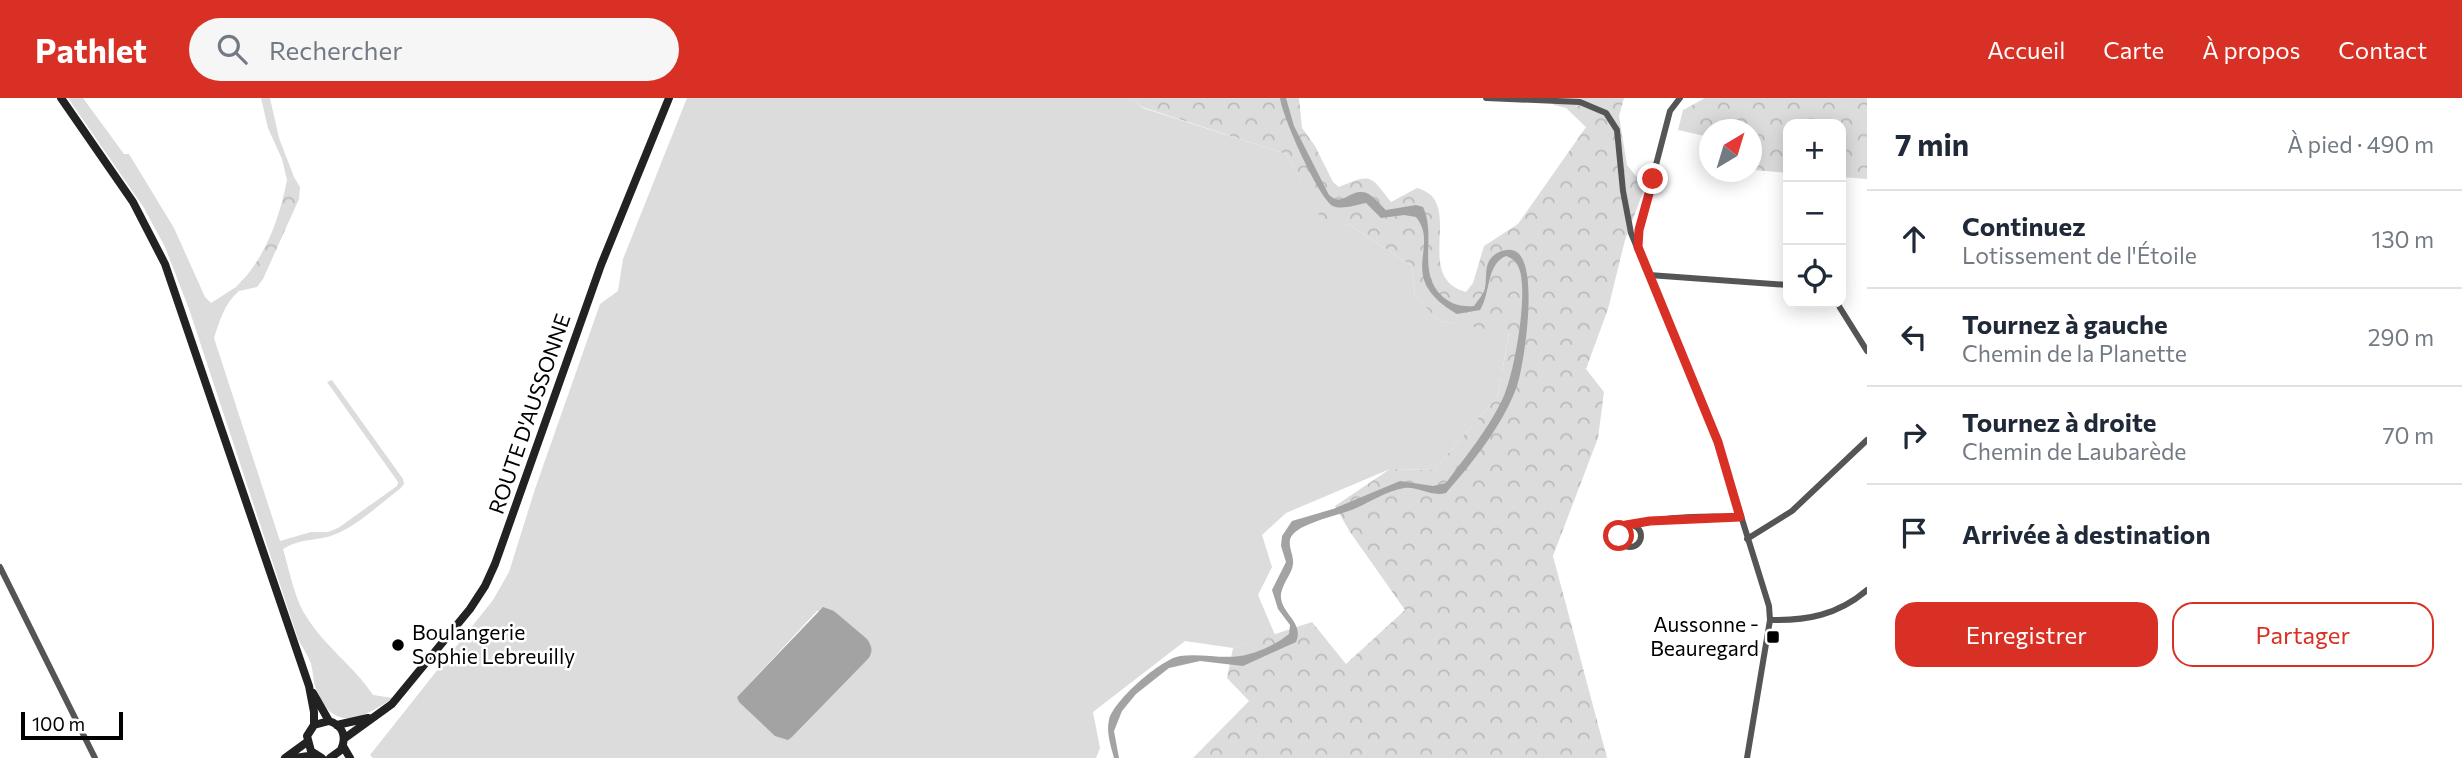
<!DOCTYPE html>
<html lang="fr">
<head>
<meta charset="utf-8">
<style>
  :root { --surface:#fff; --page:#f6f6f7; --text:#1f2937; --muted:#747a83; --line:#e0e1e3; --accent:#d93025 }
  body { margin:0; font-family:Commissioner,sans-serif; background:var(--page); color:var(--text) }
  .controls { position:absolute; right:21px; top:21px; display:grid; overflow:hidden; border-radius:14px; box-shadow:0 4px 18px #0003 }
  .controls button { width:63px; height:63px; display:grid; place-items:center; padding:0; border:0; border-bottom:2px solid var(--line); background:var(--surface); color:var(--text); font:35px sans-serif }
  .compass { position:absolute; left:1699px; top:21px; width:63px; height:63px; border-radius:50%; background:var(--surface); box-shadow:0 4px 18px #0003; rotate:38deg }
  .scale { position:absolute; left:21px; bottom:18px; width:102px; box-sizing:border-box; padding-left:7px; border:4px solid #000; border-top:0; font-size:19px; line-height:24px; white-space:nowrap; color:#000; -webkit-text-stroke:5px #fff; paint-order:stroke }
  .stop { position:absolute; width:21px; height:21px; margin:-16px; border:5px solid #d93025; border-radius:50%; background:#fff }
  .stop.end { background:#d93025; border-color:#fff; box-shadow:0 2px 7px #0008 }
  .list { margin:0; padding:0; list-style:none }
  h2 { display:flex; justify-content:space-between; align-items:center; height:91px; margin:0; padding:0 28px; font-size:30px }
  h2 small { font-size:23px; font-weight:400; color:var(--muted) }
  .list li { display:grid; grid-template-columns:46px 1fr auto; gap:21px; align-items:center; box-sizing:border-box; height:98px; padding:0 28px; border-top:2px solid var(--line) }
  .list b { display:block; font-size:26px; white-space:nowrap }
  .list p { margin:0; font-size:23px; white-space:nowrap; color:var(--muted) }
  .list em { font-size:23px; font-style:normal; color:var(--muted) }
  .actions { display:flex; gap:14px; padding:21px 28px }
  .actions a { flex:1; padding:16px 0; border:2px solid var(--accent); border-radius:21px; text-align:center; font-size:24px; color:var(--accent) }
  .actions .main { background:var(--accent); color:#fff }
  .icon { flex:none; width:38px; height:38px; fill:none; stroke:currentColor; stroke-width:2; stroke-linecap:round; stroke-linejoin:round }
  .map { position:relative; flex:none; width:1867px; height:660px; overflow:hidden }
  header { display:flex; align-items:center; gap:42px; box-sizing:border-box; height:98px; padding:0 35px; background:var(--accent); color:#fff }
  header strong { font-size:33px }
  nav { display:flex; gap:38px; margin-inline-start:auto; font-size:24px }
  .search { width:490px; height:63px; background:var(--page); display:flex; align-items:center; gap:18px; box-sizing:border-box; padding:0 24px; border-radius:38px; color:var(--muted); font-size:26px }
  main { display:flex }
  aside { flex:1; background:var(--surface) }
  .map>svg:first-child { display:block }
  .grass { fill:#dcdcdc; fill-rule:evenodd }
  .forest { fill:url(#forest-crowns) }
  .water { fill:#a3a3a3 }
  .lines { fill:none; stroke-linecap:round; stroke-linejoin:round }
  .minor { stroke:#555; stroke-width:6 }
  .secondary { stroke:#222; stroke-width:8 }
  .route { stroke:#d93025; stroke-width:9 }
  .poi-dot { fill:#000; stroke:#fff; stroke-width:2.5 }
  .labels { text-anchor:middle; stroke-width:5; stroke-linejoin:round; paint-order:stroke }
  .street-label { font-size:21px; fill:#000; stroke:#fff }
  .poi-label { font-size:21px; fill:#000; stroke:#fff; text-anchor:end }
</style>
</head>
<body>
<header>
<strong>Pathlet</strong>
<div class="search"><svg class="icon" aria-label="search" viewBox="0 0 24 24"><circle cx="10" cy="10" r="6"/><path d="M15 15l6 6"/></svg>Rechercher</div>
<nav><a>Accueil</a><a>Carte</a><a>À propos</a><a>Contact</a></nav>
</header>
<main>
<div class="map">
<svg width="1867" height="660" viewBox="0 0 1867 660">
  <defs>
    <pattern id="forest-crowns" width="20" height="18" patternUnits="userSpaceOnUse" patternTransform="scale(1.75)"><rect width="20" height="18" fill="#dcdcdc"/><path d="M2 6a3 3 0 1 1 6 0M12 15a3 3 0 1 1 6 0" fill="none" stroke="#bbb"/></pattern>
  </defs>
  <rect width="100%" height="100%" fill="#fff"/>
  <!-- grass -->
  <path class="grass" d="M68,0H83L124,56H129L174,130L205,199L211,205L236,189L239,193C224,206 220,222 214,240L280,443L311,434H328L338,430L397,388L398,384L327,284L332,282L403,381L404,386L401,390C382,404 358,427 336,436C317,444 303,439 283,451C289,471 295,502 306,518C324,548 354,568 373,597L393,600C359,623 332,635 315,588C313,581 313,573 311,566C308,557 302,549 298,541L189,211L165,149L144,110Z
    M261,0H270L279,40L294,79L287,82L282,61L268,30Z
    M687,0H1131L1143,10L1286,56L1322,122L1350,127L1412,168L1415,198L1439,223L1509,234L1498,297L1434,372L1390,371L1286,415L1262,437L1272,469L1258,497L1275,537L1233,550L1185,543L1093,614L1100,650L1096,660H373L370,657L493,502L509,474L535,391L600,206L618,193L623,161ZM817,513H834L871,547L869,560L793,638L737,599Z"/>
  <!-- forest -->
  <path class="forest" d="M1131,0H1299L1302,30L1315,48L1333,84L1339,89C1372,75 1370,77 1391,104L1417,90C1467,103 1411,179 1466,194L1473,185L1484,148L1518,126L1586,29L1566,10L1554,7L1549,0H1624L1619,18L1627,67L1645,89L1625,142L1608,211L1586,271L1604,294L1598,340L1553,458L1607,660H1193L1249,603L1227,580L1233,550L1312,524L1346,566L1405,512L1350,434L1335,408L1390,371L1434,372L1498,297L1509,235L1439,223L1415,198L1412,168L1350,127L1322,123L1286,56L1142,9Z
    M1705,0H1867V81L1841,79V26H1788V75L1754,72L1758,49L1752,48V32H1710L1709,39L1678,32L1683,12Z
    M294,79L300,89L299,101L263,181L257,189L239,193L236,189C265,161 279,122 287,82Z"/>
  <!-- water -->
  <path class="water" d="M1280,0H1286L1294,28L1329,97C1342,109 1348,93 1362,94C1371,94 1380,107 1386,112L1416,107L1423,109C1437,138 1416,175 1443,199C1453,207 1462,209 1474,208C1478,202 1484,196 1485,190C1487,179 1484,167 1492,159C1496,155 1505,151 1511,152C1542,154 1524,268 1517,288C1503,327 1473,364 1446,395C1431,399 1418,388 1404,390C1387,393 1370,404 1354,411C1338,417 1319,421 1303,429C1299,431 1293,435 1291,439C1287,447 1294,457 1293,466C1292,476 1283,484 1281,496C1279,515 1305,524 1296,544L1243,568L1200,563L1169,570L1136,596L1122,613L1114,633L1119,660H1114C1111,648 1106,635 1109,622C1113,603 1161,561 1180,558C1200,555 1221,561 1240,558C1255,556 1277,546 1289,536L1290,527L1278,511L1272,492L1286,464L1281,448L1282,438L1292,423L1333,411L1400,383L1433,388L1446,385C1466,358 1489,330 1503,300C1514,277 1530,190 1518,168C1515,162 1511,160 1506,158C1486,166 1491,195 1480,212L1457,216C1394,179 1441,150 1416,119L1404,117L1381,120L1366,105C1356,107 1342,112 1333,108C1319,101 1282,18 1280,0Z
    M823,509L834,513L867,541C872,548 873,552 869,560L793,638L788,642L775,638L739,604L737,599Z"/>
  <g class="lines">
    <!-- minor -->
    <path class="minor" d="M1486,0L1580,4L1606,15L1617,32L1623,93L1631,135L1718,344L1769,508L1770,522L1747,660
      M1638,147L1639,132L1670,13L1680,0
      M1649,177L1788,187
      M1837,205L1867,253
      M1619 438a11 11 0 1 1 22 0a11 11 0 1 1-22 0Z
      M1634,427C1668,418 1705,418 1740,419
      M1747,441L1792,413L1867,342
      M0,469L95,660
      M1770,522C1806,523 1838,517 1867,492"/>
    <!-- secondary -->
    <path class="secondary" d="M61,0L133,104L165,166L309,588L314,614V627
      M313,595L329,623
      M337,627L368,620
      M345,640L392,606L470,511L485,488L495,466L601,167L669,0
      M343,648L350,660
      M285,660L307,644
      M295,660L315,657
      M322,660L311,653L307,638L314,627L329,623C343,627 347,639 341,652L330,660"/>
  </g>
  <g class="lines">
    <!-- route -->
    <path class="route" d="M1619,438L1621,431L1626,427L1650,423L1740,419L1718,344L1638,149L1639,132L1653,81"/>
  </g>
  <!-- markers -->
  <g class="poi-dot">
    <rect x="1766" y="532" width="14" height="14" rx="3.5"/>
    <circle cx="398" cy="547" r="7"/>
  </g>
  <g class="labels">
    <!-- street labels -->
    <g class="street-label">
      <text transform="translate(530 316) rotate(-71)" y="7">ROUTE D'AUSSONNE</text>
    </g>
    <!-- poi labels -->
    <g class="poi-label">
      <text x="1759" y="534">Aussonne -<tspan x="1759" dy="24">Beauregard</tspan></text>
      <text x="412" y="542" text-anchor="start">Boulangerie<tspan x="412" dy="24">Sophie Lebreuilly</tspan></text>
    </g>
  </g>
</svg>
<div class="controls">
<button>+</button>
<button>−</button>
<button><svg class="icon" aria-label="locate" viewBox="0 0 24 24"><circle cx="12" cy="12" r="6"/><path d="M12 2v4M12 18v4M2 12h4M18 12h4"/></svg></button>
</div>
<svg class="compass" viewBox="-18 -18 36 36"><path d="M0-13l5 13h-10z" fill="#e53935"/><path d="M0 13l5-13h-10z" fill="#747a83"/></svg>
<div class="scale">100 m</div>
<div class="stop" style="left:1619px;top:438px"></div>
<div class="stop end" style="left:1653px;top:81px"></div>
</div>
<aside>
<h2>7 min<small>À pied · 490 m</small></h2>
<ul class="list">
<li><svg class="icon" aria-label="ahead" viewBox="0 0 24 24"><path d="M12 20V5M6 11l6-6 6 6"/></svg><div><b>Continuez</b><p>Lotissement de l'Étoile</p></div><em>130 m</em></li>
<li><svg class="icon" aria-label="left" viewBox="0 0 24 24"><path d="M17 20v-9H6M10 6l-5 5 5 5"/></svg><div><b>Tournez à gauche</b><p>Chemin de la Planette</p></div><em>290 m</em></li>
<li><svg class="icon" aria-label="right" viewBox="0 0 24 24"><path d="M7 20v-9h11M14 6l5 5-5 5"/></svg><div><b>Tournez à droite</b><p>Chemin de Laubarède</p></div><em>70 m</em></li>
<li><svg class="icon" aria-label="arrive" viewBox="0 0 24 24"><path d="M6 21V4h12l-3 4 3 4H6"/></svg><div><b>Arrivée à destination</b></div></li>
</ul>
<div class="actions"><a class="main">Enregistrer</a><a>Partager</a></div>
</aside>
</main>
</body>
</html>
